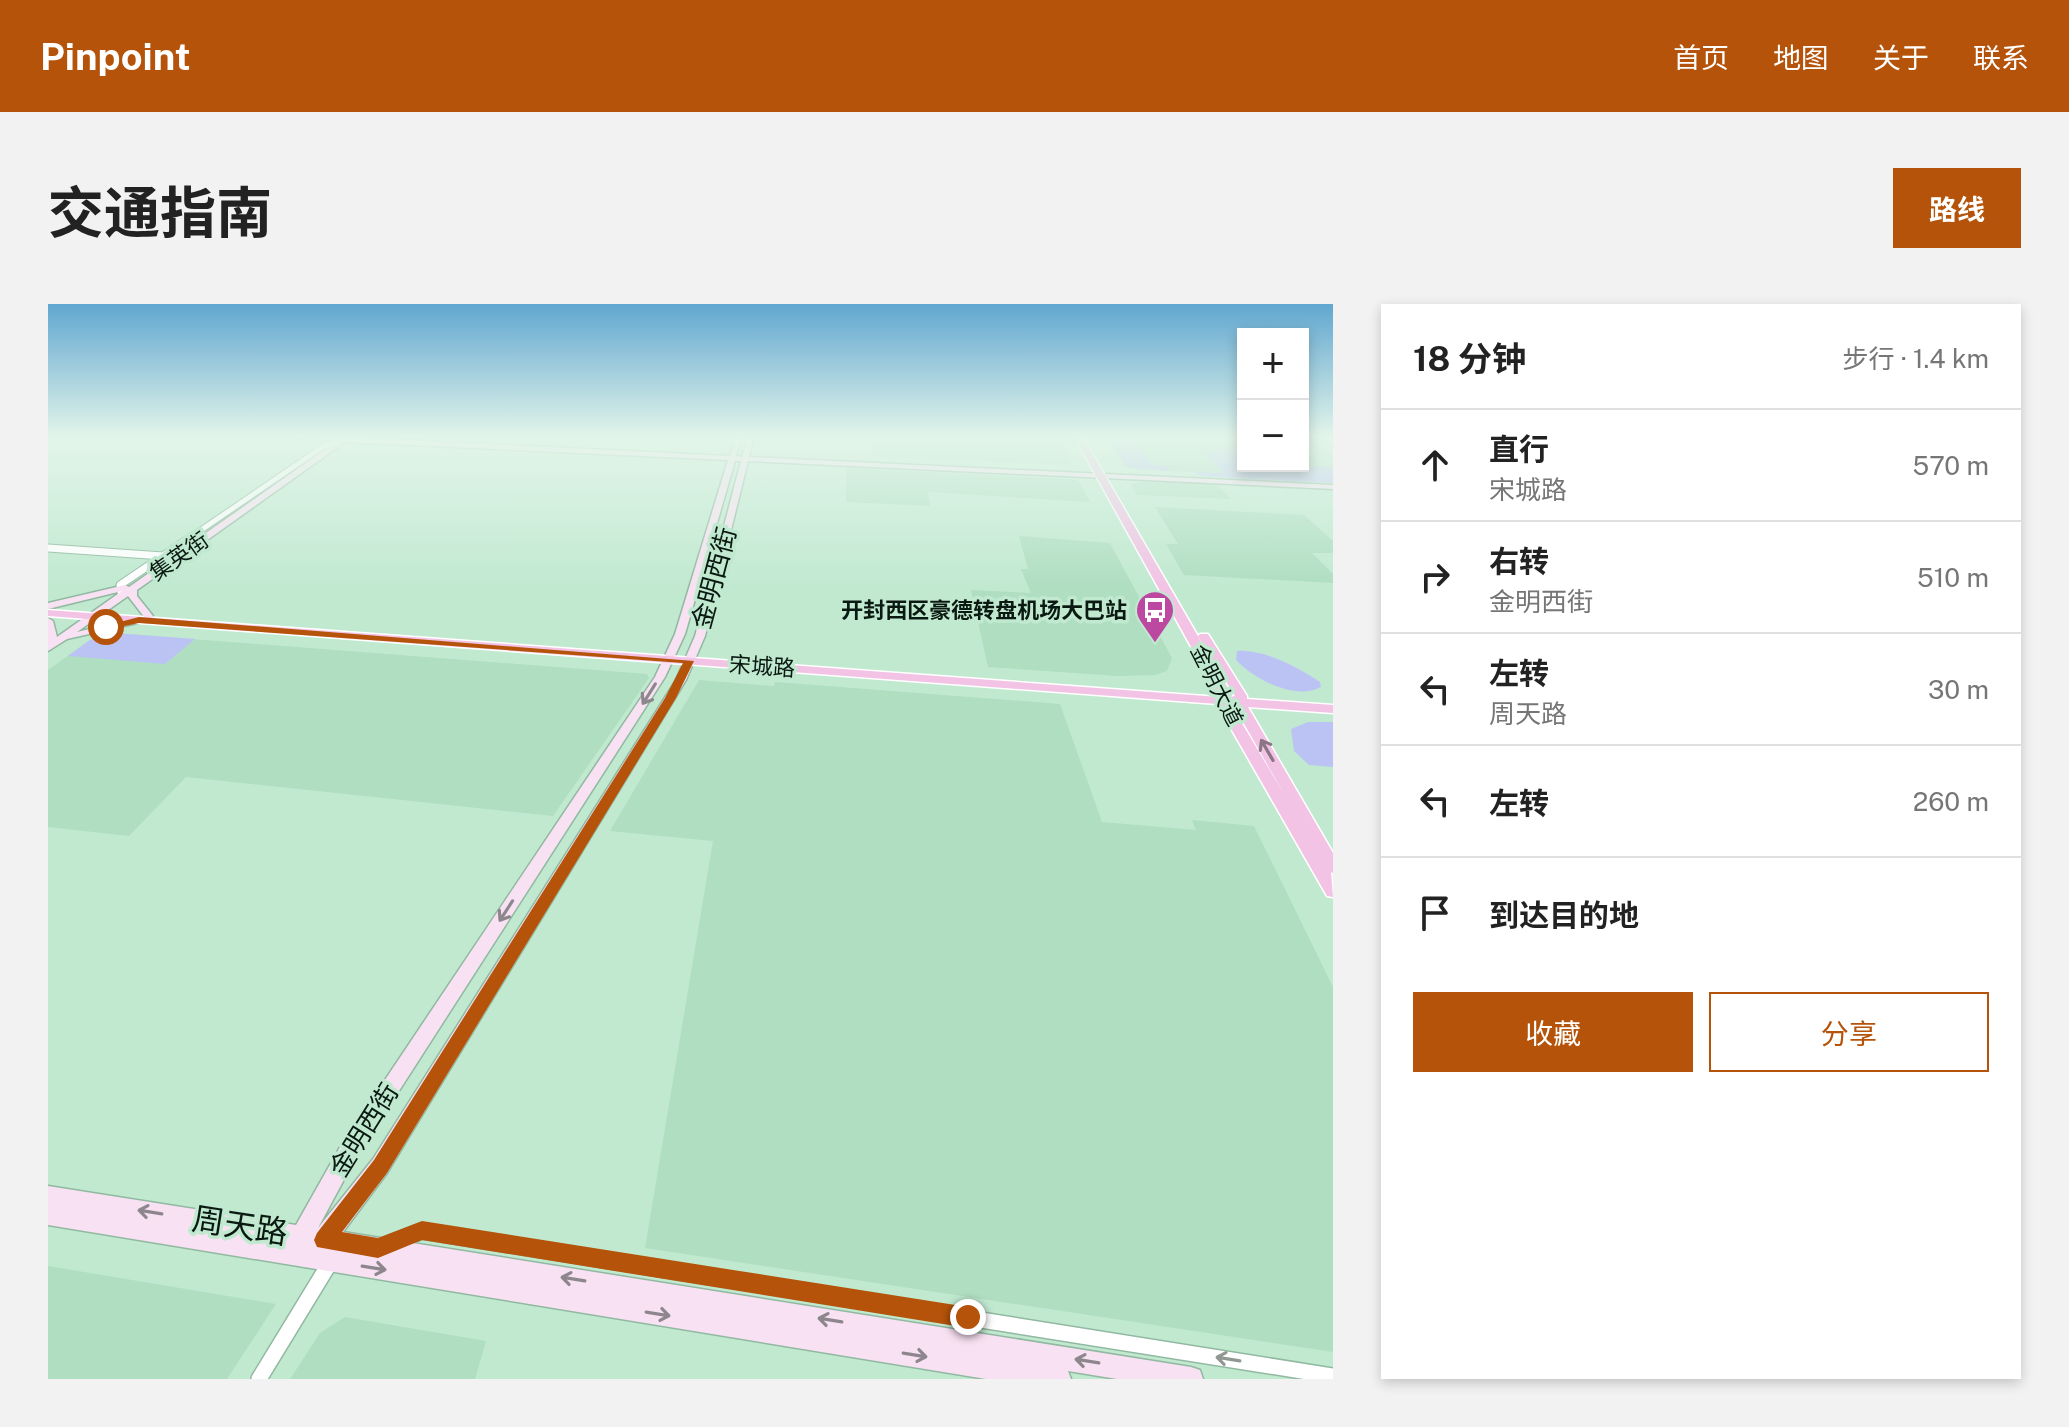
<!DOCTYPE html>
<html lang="zh">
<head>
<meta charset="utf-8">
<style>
  :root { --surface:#fff; --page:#f2f2f2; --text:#222; --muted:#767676; --line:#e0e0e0; --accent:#b45309 }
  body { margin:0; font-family:"Public Sans","Noto Sans SC",sans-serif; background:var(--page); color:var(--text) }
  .controls { position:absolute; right:24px; top:24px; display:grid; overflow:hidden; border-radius:0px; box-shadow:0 4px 12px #0003 }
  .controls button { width:72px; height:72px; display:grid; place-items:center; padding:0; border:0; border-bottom:2px solid var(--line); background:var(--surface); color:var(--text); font:40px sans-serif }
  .stop { position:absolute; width:24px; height:24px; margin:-18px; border:6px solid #b45309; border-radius:50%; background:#fff }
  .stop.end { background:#b45309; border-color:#fff; box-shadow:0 2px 8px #0008 }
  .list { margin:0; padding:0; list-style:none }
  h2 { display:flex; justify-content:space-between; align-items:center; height:104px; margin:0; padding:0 32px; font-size:34px }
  h2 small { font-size:26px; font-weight:400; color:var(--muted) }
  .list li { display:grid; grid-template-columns:52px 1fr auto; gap:24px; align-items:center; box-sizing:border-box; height:112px; padding:0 32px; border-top:2px solid var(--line) }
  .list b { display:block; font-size:30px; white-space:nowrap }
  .list p { margin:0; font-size:26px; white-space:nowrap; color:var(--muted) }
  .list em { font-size:26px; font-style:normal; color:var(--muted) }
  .actions { display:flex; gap:16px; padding:24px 32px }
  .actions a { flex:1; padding:18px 0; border:2px solid var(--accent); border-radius:0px; text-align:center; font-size:28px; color:var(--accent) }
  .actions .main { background:var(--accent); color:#fff }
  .icon { flex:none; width:44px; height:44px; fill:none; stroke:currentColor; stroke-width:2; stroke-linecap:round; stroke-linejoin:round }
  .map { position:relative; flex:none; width:1285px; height:1075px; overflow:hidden; border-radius:0px }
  header { display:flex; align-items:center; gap:48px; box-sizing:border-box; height:112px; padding:0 40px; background:var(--accent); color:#fff }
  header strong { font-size:38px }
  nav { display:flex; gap:44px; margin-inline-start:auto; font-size:28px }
  .intro { display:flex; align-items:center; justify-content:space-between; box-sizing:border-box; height:192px; padding:0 48px }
  h1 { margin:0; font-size:56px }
  .button { padding:20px 36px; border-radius:0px; background:var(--accent); color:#fff; font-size:28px; font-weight:700 }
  main { display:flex; gap:48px; padding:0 48px }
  aside { flex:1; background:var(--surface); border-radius:0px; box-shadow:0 4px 12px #0003 }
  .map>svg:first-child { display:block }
  .built { fill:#afdec1 }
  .green { fill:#bbc3f4 }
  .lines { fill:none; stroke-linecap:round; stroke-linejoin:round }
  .street-far2-casing { stroke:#91b8a0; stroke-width:7 }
  .street-far1-casing { stroke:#91b8a0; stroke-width:9 }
  .street-casing { stroke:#91b8a0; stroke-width:18 }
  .secondary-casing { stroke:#91b8a0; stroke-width:3 }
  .primary-casing { stroke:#fff; stroke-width:3 }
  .street-far2 { stroke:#fff; stroke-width:5 }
  .street-far1 { stroke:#fff; stroke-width:7 }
  .street { stroke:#fff; stroke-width:15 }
  .secondary { fill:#f8e1f2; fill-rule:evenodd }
  .primary { fill:#f2c3e4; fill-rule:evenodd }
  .oneway { stroke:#8d878d }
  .oneway2 { stroke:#8a7685 }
  .oneway3 { stroke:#919894 }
  .route { fill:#b45309 }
  .labels { text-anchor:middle; stroke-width:7; stroke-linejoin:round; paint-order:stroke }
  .far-street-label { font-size:22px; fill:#0a1911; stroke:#c1e9d0 }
  .far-poi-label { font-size:22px; font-weight:bold; fill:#0a1911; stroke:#c1e9d0; text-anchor:end }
  .street-label { font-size:26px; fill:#0a1911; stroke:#c1e9d0 }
  .near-street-label { font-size:32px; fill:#0a1911; stroke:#c1e9d0 }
</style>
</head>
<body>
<header>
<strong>Pinpoint</strong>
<nav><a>首页</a><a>地图</a><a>关于</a><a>联系</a></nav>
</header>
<div class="intro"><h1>交通指南</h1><a class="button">路线</a></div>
<main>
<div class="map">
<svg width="1285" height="1075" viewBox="0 0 1285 1075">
  <rect width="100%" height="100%" fill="#c1e9d0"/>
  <!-- built -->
  <path class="built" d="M822,132H1010L1025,161L824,153Z
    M1057,132H1195V162H1255V132H1264L1285,149V175L1084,165L1076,161Z
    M798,164L1023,175L1031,177L1042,198L880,188L882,202L798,198Z
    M1093,177L1168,180L1183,195L1089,191L1083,181Z
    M1107,203L1256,211L1285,237V249H1264L1285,270V279L1136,271L1118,240H1130Z
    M971,232L1062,239L1124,354L1119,367L1107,371L1070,372L940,363L923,286L983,289L973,265H980Z
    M66,329L599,370L601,374L505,512L138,473L81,532L0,523V366L42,336Z
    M651,376L726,382L727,378L1012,400L1054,518L1148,526L1144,516L1206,522L1285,683V1048L597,944L665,537L562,527Z
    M0,962L228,1000L179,1075H0Z
    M297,1013L438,1037L427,1075H242L272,1029Z"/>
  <!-- green -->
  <path class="green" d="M1057,132H1081L1105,161L1119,162L1121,167L1079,163Z
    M1171,145L1195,146L1190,149L1195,153V162H1212L1217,166L1214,162L1285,163V179L1153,172L1147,168L1176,169L1154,148H1169Z
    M66,329L147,335L117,360L20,352L42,336Z
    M1189,347C1216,345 1250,363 1272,378L1273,383C1247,397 1206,375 1188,356Z
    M1260,418H1285V463L1261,461L1246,447L1243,425Z"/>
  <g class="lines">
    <!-- street-far2 casing -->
    <g class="street-far2-casing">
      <path id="street-far2" d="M137,237L276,142L287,139"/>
    </g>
    <!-- street-far1 casing -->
    <g class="street-far1-casing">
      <path id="street-far1" d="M0,244L115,252
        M73,288L72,281L140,235"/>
    </g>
    <!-- street casing -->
    <g class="street-casing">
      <path id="street" d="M337,941L374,927L1285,1072
        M211,1075L283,957"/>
    </g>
    <!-- secondary casing -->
    <g class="secondary-casing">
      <path id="secondary" d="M213,132L297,133L682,152L688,132H694L688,152L694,153L700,132H706L701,153L1285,181V185L700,157L657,332L638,376L339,869L295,928L1143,1063L1152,1066L1155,1075H1069L1020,1067L1023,1075H938L0,921V882L248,921L292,843L607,373L627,330L680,156L297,138L89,286V292L105,312L103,314H97L80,292L29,328L91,313L94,314V318L19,335L0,347V314L5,317L9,333L74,287L0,305V299L77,281L81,283L289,137ZM687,157H693L647,332L628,376L325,855L270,924L306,857L617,373L637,330Z
        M1271,132H1278L1285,137V142Z"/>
    </g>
    <!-- primary casing -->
    <g class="primary-casing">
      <path id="primary" d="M1026,132H1034L1184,391L1183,393L1187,392L1150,332L1152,330H1160L1199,392V395L1285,401V409L1200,403L1285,549V569L1283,568L1285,593L1279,592L1169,400L0,312V306L1171,393ZM1183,401L1186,402L1236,490Z"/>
    </g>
    <!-- street-far2 -->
    <use href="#street-far2" class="street-far2"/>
    <!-- street-far1 -->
    <use href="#street-far1" class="street-far1"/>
    <!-- street -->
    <use href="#street" class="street"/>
    <!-- secondary -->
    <use href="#secondary" class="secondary"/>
    <!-- primary -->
    <use href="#primary" class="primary"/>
  </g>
  <!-- one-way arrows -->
  <defs><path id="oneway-shaft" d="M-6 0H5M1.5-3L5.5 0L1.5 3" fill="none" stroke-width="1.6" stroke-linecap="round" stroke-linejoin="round" transform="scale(2)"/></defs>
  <g class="oneway">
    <use href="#oneway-shaft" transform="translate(601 390) rotate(122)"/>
    <use href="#oneway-shaft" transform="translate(458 607) rotate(123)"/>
    <use href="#oneway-shaft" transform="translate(102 908) rotate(-171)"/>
    <use href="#oneway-shaft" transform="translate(326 964) rotate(9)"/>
    <use href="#oneway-shaft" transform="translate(525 975) rotate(-171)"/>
    <use href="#oneway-shaft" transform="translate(610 1010) rotate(9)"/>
    <use href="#oneway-shaft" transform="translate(782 1016) rotate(-171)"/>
    <use href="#oneway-shaft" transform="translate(867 1051) rotate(9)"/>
    <use href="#oneway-shaft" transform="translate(1039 1057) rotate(-171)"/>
  </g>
  <use class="oneway2" href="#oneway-shaft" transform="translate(1219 446) rotate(-120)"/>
  <use class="oneway3" href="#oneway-shaft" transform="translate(1180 1055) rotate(-171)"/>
  <!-- sky -->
  <linearGradient id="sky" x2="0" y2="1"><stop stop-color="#61a7d0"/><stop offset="0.47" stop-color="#e3f5ea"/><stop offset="1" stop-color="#e3f5ea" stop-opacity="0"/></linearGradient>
  <rect width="1285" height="283" fill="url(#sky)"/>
  <!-- route -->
  <path class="route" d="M91,313L646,357L628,394L339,869L294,928L330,934L374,917L920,1003L928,1006L931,1013L928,1021L920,1024L374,936L330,954L269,943L266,936L269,929L326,856L617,394L635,359L91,319L58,326L53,323Z"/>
  <!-- icons -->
  <defs>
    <g id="bus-pin" transform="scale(2)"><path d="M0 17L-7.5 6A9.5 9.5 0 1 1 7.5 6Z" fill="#bd48a1" stroke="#c1e9d0"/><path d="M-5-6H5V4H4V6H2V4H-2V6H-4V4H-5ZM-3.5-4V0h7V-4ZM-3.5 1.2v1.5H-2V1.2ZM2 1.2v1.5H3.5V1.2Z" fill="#fff"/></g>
  </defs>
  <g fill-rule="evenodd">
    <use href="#bus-pin" x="1107" y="306"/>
  </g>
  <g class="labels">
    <!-- far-street labels -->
    <g class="far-street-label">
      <text transform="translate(131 252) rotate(-35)" y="8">集英街</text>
      <text transform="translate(714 362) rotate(4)" y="8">宋城路</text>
      <text transform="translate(1169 381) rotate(63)" y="8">金明大道</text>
    </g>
    <!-- far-poi labels -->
    <g class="far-poi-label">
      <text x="1079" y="314">开封西区豪德转盘机场大巴站</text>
    </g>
    <!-- street labels -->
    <g class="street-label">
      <text transform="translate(666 274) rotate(-75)" y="9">金明西街</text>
      <text transform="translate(316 826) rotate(-58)" y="9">金明西街</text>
    </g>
    <!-- near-street labels -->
    <g class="near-street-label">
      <text transform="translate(192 922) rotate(9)" y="11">周天路</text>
    </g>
  </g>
</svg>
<div class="controls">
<button>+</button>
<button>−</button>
</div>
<div class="stop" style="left:58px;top:323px"></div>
<div class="stop end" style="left:920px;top:1013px"></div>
</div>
<aside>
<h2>18 分钟<small>步行 · 1.4 km</small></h2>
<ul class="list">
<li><svg class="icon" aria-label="ahead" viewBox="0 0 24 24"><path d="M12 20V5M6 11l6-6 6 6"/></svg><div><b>直行</b><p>宋城路</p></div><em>570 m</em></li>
<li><svg class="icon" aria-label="right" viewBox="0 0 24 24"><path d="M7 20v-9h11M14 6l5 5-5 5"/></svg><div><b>右转</b><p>金明西街</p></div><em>510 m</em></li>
<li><svg class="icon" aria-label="left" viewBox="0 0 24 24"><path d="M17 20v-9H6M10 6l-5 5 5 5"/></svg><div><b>左转</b><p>周天路</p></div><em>30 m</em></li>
<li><svg class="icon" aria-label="left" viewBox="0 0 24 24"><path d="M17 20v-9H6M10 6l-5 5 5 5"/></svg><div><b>左转</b></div><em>260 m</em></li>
<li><svg class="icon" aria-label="arrive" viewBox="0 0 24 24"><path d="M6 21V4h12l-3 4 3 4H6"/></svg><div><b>到达目的地</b></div></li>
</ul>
<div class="actions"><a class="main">收藏</a><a>分享</a></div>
</aside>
</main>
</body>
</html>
